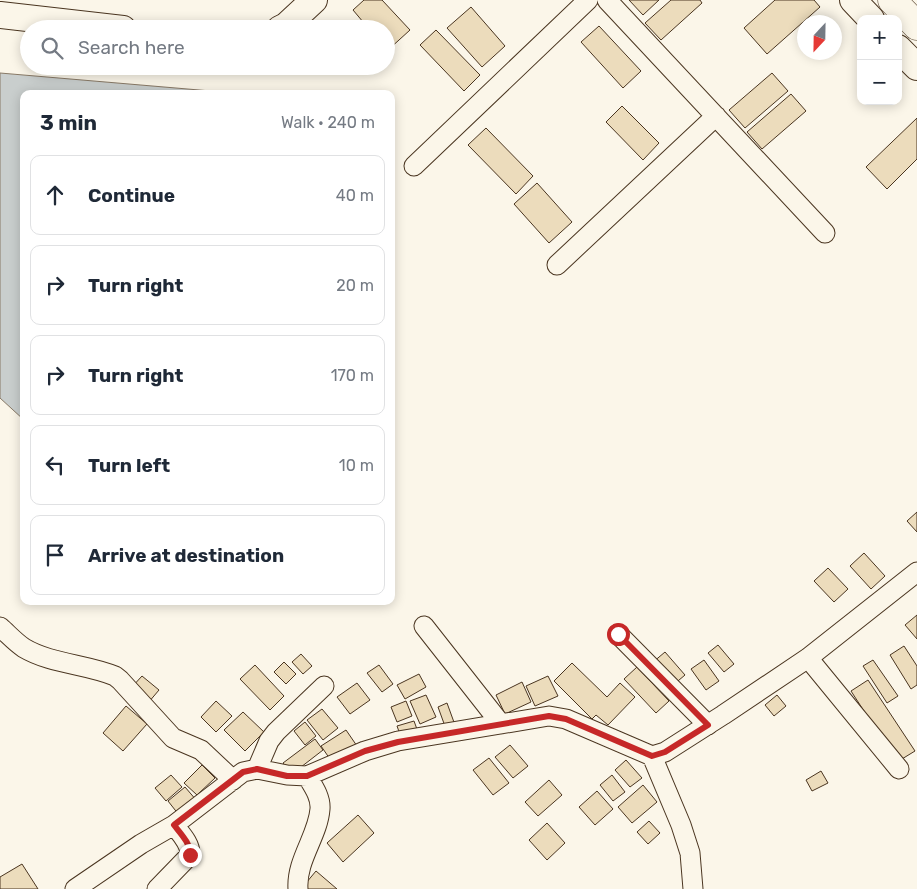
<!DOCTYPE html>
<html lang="en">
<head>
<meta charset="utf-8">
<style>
  :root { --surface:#fff; --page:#f6f6f7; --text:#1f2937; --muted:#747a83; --line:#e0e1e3 }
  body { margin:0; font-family:Rubik,sans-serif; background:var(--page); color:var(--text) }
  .controls { position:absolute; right:15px; top:15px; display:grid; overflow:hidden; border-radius:10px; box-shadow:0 2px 12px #0003 }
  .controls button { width:45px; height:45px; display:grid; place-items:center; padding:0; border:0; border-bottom:1px solid var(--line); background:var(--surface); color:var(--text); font:25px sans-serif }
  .compass { position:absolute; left:797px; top:15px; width:45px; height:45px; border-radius:50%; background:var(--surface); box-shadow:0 2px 12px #0003; rotate:202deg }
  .stop { position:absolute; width:15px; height:15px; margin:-11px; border:4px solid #c62828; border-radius:50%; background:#fff }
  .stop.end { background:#c62828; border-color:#fff; box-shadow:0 1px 5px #0008 }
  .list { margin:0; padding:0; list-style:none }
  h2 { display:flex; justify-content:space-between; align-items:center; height:65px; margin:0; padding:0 20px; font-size:21px }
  h2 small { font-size:16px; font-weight:400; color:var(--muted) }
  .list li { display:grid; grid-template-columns:32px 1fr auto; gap:15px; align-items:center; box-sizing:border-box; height:80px; margin:0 10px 10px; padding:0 10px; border:1px solid var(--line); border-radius:10px }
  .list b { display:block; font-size:19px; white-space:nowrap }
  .list em { font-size:16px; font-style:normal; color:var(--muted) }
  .icon { flex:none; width:28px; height:28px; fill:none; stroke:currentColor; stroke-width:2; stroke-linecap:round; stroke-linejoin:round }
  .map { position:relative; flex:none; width:917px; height:889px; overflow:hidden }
  .search { position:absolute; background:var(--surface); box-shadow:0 2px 12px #0003; left:20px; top:20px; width:375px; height:55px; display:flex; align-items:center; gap:12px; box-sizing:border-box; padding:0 18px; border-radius:28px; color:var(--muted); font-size:19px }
  .panel { position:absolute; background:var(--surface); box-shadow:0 2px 12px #0003; left:20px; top:90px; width:375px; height:515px; border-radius:10px }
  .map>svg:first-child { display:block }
  .water { fill:#c9cecd; stroke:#887966 }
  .building { fill:#ecdcbc; stroke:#4a3520 }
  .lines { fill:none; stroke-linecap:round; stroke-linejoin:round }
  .street-casing { stroke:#4a3520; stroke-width:21 }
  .secondary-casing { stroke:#4a3520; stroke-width:28 }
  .primary-casing { stroke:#4a3520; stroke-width:29 }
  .street { stroke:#fbf6e9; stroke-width:19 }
  .secondary { stroke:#fbf6e9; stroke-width:26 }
  .primary { stroke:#fbf6e9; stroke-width:28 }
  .route { stroke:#c62828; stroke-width:6 }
</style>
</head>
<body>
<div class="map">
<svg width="917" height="889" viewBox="0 0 917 889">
  <rect width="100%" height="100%" fill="#fbf6e9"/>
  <!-- water -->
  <path class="water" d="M0,73L246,94H24V420L0,398Z"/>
  <!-- building -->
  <path class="building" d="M364,0H382L410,30L388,50L386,48V29H369L353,10Z
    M629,0H659L643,15Z
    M671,0H700L702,3L661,40L645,23Z
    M775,0H814L820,7L767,54L744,28Z
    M471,7L505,46L482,67L447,28Z
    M599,26L641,71L623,88L581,42Z
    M436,30L480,75L464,91L420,45Z
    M772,73L788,91L745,128L729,110Z
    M791,94L806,111L762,149L747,132Z
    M622,106L659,143L643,160L606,122Z
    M917,118V159L887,189L866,167Z
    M486,128L533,176L516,194L468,145Z
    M537,183L572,222L549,243L514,204Z
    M917,512V532L907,521Z
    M864,553L885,576L871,589L850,566Z
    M828,568L848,589L834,602L814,581Z
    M917,615V639L905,625Z
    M718,645L734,664L724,672L708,653Z
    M904,646L917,666V685L911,689L890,655Z
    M665,652L685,675L672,686L652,663Z
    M301,654L312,666L303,674L292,662Z
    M704,660L719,681L706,690L691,669Z
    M873,660L898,696L887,703L863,666Z
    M284,662L296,674L286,684L274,672Z
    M572,663L607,697L620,683L635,697L608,725L596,715L592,719L554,681Z
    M255,665L284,696L270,710L240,679Z
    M379,665L393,684L382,692L367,673Z
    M637,667L669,701L656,713L624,679Z
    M419,674L426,687L405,699L397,685Z
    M142,676L159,690L148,703L131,688Z
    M548,676L558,696L535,706L526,686Z
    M868,680L915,751L897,762L851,691Z
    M522,682L531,702L505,714L496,695Z
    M357,683L370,700L350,714L337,697Z
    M426,695L436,717L420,724L410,701Z
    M777,695L786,706L774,716L765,705Z
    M216,701L232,716L216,732L201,717Z
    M406,701L412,716L397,722L391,707Z
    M447,703L455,725L446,729L438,707Z
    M126,706L147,724L123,751L103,733Z
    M322,709L338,728L323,740L307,720Z
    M243,712L264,732L245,751L224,730Z
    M414,721L418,732L401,737L397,726Z
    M305,722L316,736L305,745L294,731Z
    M346,730L357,746L332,762L321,746Z
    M315,739L323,750L292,774L283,763Z
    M510,745L528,766L513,778L495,757Z
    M489,758L509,783L493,795L473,770Z
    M626,760L642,778L630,787L615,770Z
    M202,765L215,778L197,795L184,783Z
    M821,771L828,783L812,791L806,780Z
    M171,775L182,787L166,801L155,788Z
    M612,775L625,792L613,801L600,785Z
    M549,780L562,795L538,816L525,802Z
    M643,785L657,802L632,823L618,807Z
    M185,787L197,801L179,815L168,801Z
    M597,791L613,809L595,825L579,807Z
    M358,815L374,833L343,862L327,843Z
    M649,821L660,833L648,844L637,832Z
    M547,823L565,843L547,860L529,840Z
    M22,864L38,889H0V877Z
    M316,871L337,889H301Z"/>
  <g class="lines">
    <!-- street casing -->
    <g class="street-casing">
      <path id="street" d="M607,0L825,233
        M414,166L588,0
        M557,265L716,116
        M424,626L501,724
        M0,627C8,634 15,642 24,648C51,664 86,664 115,676L120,680L173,738L201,750L233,780
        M618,634L708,725
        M808,658L899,769
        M652,756L665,752L723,715L808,658L917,572
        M257,769L269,741L276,732L324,686
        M75,889L141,844L174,825L243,772L257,769L287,775L307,776L365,751L398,741L549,716L566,719L652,756L681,825L690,853L693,889
        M157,889L190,855C191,844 181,834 174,825
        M298,889C296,860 318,836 320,809C321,797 313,786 307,776"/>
    </g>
    <!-- secondary casing -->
    <g class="secondary-casing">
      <path id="secondary" d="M853,0L871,19
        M0,15L123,29
        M280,29L286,26L314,0
        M898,48L917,67"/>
    </g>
    <!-- primary casing -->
    <g class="primary-casing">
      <path id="primary" d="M892,0L917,26"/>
    </g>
    <!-- street -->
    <use href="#street" class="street"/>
    <!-- secondary -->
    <use href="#secondary" class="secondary"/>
    <!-- primary -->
    <use href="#primary" class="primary"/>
  </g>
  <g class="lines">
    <!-- route -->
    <path class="route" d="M190,855C191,844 181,834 174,825L243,772L257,769L287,776H307L365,751L398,742L549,716L566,719L652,756L665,752L708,725L618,634"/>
  </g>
</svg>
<div class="controls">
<button>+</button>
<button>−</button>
</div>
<svg class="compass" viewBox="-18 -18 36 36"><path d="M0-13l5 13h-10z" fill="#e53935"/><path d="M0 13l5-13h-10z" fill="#747a83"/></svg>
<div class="stop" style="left:618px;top:634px"></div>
<div class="stop end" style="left:190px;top:855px"></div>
<div class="search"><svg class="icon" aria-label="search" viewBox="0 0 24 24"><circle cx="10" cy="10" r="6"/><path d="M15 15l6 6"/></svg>Search here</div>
<section class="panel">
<h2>3 min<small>Walk · 240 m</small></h2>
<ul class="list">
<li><svg class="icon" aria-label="ahead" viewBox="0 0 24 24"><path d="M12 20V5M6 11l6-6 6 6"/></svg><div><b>Continue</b></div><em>40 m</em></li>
<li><svg class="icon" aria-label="right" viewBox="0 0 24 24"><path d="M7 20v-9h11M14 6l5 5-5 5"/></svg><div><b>Turn right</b></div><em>20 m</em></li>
<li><svg class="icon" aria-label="right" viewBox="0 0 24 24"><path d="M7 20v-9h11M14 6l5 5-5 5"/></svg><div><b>Turn right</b></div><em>170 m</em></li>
<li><svg class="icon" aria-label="left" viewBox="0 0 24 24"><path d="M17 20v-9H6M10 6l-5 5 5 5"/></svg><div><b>Turn left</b></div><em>10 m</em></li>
<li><svg class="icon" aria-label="arrive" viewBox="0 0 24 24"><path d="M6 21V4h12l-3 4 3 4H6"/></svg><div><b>Arrive at destination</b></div></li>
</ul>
</section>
</div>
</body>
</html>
